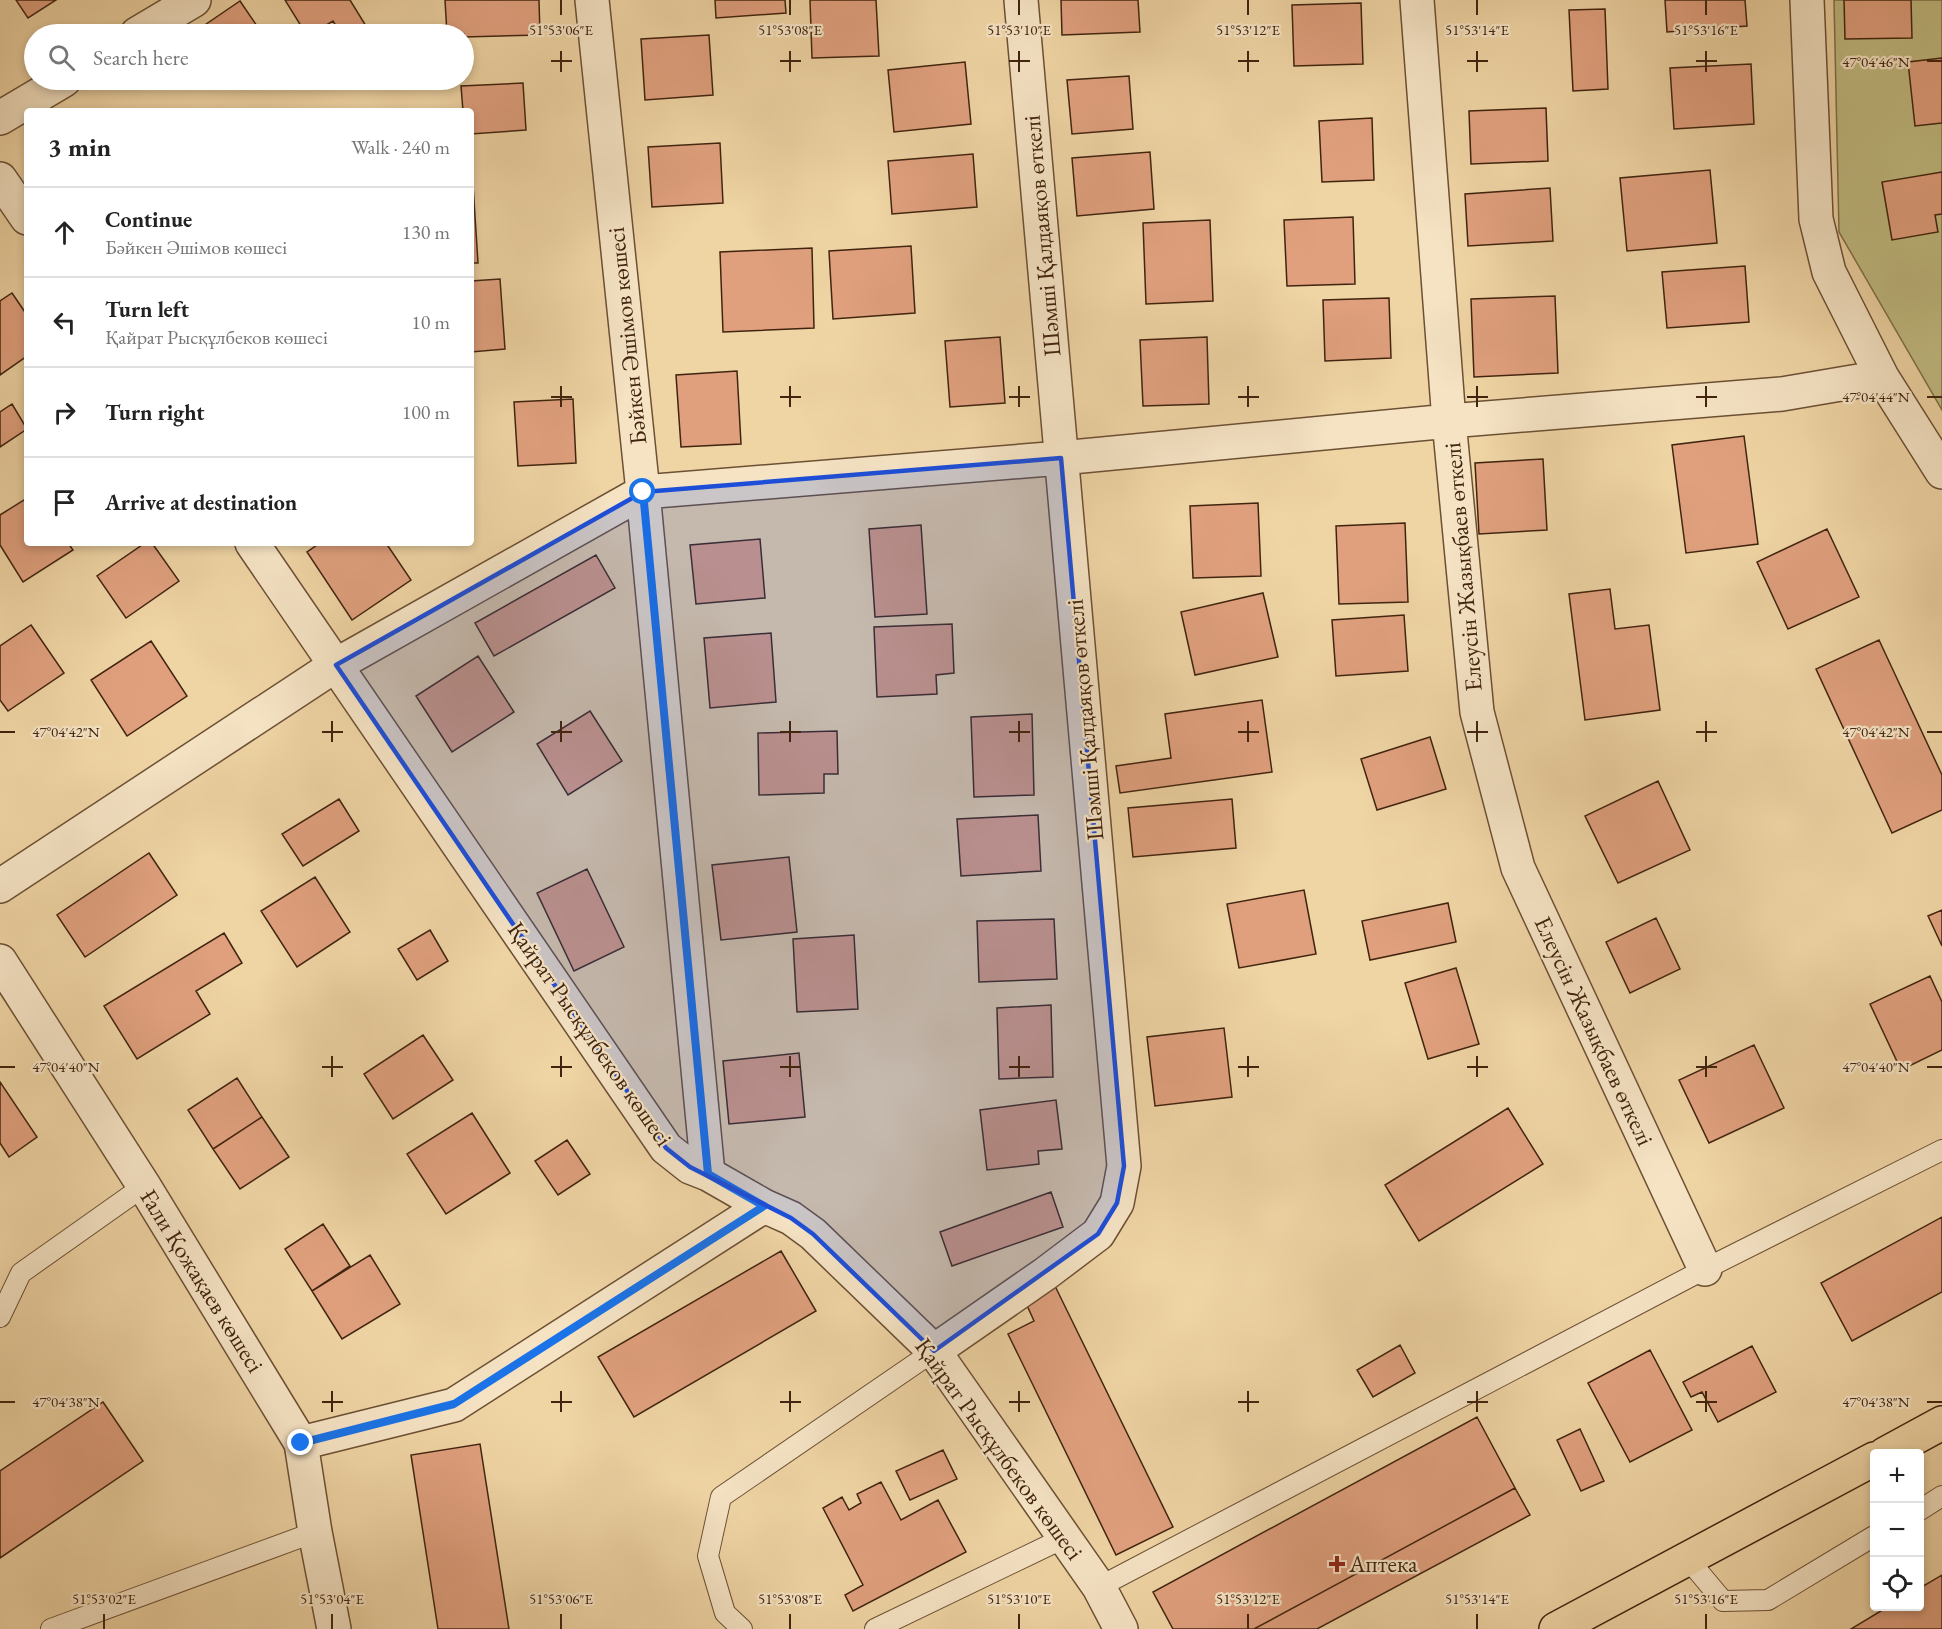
<!DOCTYPE html>
<html lang="en">
<head>
<meta charset="utf-8">
<style>
  :root { --surface:#fff; --page:#f6f6f6; --text:#222; --muted:#767676; --line:#e0e0e0 }
  body { margin:0; font-family:"EB Garamond",serif; background:var(--page); color:var(--text) }
  .controls { position:absolute; right:18px; bottom:18px; display:grid; overflow:hidden; border-radius:6px; box-shadow:0 3px 9px #0003 }
  .controls button { width:54px; height:54px; display:grid; place-items:center; padding:0; border:0; border-bottom:2px solid var(--line); background:var(--surface); color:var(--text); font:30px sans-serif }
  .stop { position:absolute; width:18px; height:18px; margin:-14px; border:4px solid #1a73e8; border-radius:50%; background:#fff }
  .stop.end { background:#1a73e8; border-color:#fff; box-shadow:0 2px 6px #0008 }
  .list { margin:0; padding:0; list-style:none }
  h2 { display:flex; justify-content:space-between; align-items:center; height:78px; margin:0; padding:0 24px; font-size:26px }
  h2 small { font-size:20px; font-weight:400; color:var(--muted) }
  .list li { display:grid; grid-template-columns:39px 1fr auto; gap:18px; align-items:center; box-sizing:border-box; height:90px; padding:0 24px; border-top:2px solid var(--line) }
  .list b { display:block; font-size:22px; white-space:nowrap }
  .list p { margin:0; font-size:20px; white-space:nowrap; color:var(--muted) }
  .list em { font-size:20px; font-style:normal; color:var(--muted) }
  .icon { flex:none; width:33px; height:33px; fill:none; stroke:currentColor; stroke-width:2; stroke-linecap:round; stroke-linejoin:round }
  .map { position:relative; flex:none; width:1942px; height:1629px; overflow:hidden }
  .search { position:absolute; background:var(--surface); box-shadow:0 3px 9px #0003; left:24px; top:24px; width:450px; height:66px; display:flex; align-items:center; gap:15px; box-sizing:border-box; padding:0 21px; border-radius:33px; color:var(--muted); font-size:22px }
  .panel { position:absolute; background:var(--surface); box-shadow:0 3px 9px #0003; left:24px; top:108px; width:450px; height:438px; border-radius:6px }
  .map>svg:first-child { display:block }
  .green { fill:#c0bb81; stroke:#807048; stroke-width:1.5 }
  .building { fill:#e0a07e; stroke:#41240f; stroke-width:1.5 }
  .lines { fill:none; stroke-linecap:round; stroke-linejoin:round }
  .service-casing { stroke:#6c5034; stroke-width:22 }
  .minor-casing { stroke:#6c5034; stroke-width:36 }
  .tertiary-casing { stroke:#6c5034; stroke-width:36 }
  .primary-casing { stroke:#41240f; stroke-width:36 }
  .service { stroke:#f5e3c4; stroke-width:20 }
  .minor { stroke:#f5e3c4; stroke-width:33 }
  .tertiary { stroke:#f5e3c4; stroke-width:33 }
  .primary { stroke:#efd4a4; stroke-width:33 }
  .route { stroke:#1a73e8; stroke-width:8 }
  .marked { fill:#1d4ed8; fill-opacity:0.2; stroke:#1d4ed8; stroke-width:4.5; stroke-linejoin:round }
  .ticks { fill:none; stroke:#41240f; stroke-width:2 }
  .poi-dot { fill:#8f2418; stroke:#f5e3c4; stroke-width:2 }
  .labels { text-anchor:middle; stroke-width:4.5; stroke-linejoin:round; paint-order:stroke }
  .street-label { font-size:24px; fill:#41240f; stroke:#f5e3c4 }
  .poi-label { font-size:24px; fill:#41240f; stroke:#f5e3c4; text-anchor:start }
  .ticks-label { font-size:15px; text-anchor:middle; fill:#41240f; stroke:#f5e3c4; stroke-width:4.5; stroke-linejoin:round; paint-order:stroke }
</style>
</head>
<body>
<div class="map">
<svg width="1942" height="1629" viewBox="0 0 1942 1629">
  <rect width="100%" height="100%" fill="#efd4a4"/>
  <filter id="stains"><feTurbulence type="fractalNoise" baseFrequency=".00333" numOctaves="4"/><feColorMatrix values="0 0 0 0 .2 0 0 0 0 .09 0 0 0 0 .02 0 0 0 .5 -.17"/></filter>
  <radialGradient id="worn" r=".72"><stop offset=".6" stop-color="#630" stop-opacity="0"/><stop offset="1" stop-color="#630" stop-opacity=".3"/></radialGradient>
  <!-- green -->
  <path class="green" d="M1834,0H1942V410L1839,232Z"/>
  <!-- building -->
  <path class="building" d="M16,0H56L28,18Z
    M285,0H350L366,26L353,34H341L333,21L311,34H306Z
    M445,0H539L540,35L464,37V34H447Z
    M715,0H785L786,13L716,18Z
    M810,0H876L879,56L812,58Z
    M1061,0H1138L1140,32L1062,35Z
    M1665,0H1745L1747,26L1667,32Z
    M1844,0H1911L1912,38L1845,39Z
    M240,1L257,26L245,34H194L193,33Z
    M1361,3L1363,64L1294,66L1292,5Z
    M1605,9L1608,89L1573,91L1569,10Z
    M709,35L713,95L645,100L641,39Z
    M1942,58V123L1915,126L1908,62Z
    M965,62L971,124L894,132L888,70Z
    M1751,64L1754,124L1674,129L1670,68Z
    M1129,76L1133,129L1072,134L1067,80Z
    M523,83L526,130L471,134V111H463L461,86Z
    M1546,108L1548,161L1471,164L1469,111Z
    M1372,118L1374,180L1322,182L1319,121Z
    M720,143L723,203L652,207L648,147Z
    M1150,152L1154,209L1077,216L1072,158Z
    M973,154L977,207L892,214L888,161Z
    M1710,170L1717,243L1627,251L1620,178Z
    M1942,172V214L1935,215L1938,232L1892,240L1882,182Z
    M471,185H473L478,263H471Z
    M1550,188L1553,241L1468,246L1465,194Z
    M1353,217L1355,284L1287,286L1284,220Z
    M1210,220L1213,301L1146,304L1143,223Z
    M911,246L915,313L833,319L829,251Z
    M812,248L814,328L723,332L720,252Z
    M1745,266L1749,322L1667,328L1662,272Z
    M500,279L505,349L471,352V281Z
    M12,293L27,315V356L0,375V301Z
    M1555,296L1558,373L1474,377L1471,299Z
    M1389,298L1391,358L1325,361L1323,300Z
    M1000,337L1005,403L950,407L945,341Z
    M1207,337L1209,404L1143,406L1140,340Z
    M737,371L741,444L681,447L676,375Z
    M573,399L576,463L518,466L514,402Z
    M12,404L27,429L0,447V412Z
    M1744,436L1758,544L1686,553L1672,445Z
    M1543,459L1547,530L1479,534L1475,463Z
    M27,498V543H68L73,550L23,582L0,545V515Z
    M1258,503L1261,576L1193,578L1190,506Z
    M1405,523L1408,602L1339,604L1336,526Z
    M921,525L927,614L875,617L869,529Z
    M1827,529L1859,597L1788,629L1757,562Z
    M760,539L765,598L696,604L690,545Z
    M145,543H152L179,581L126,618L97,576Z
    M320,543H386L411,580L352,620L307,552Z
    M596,555L615,588L494,656L475,623Z
    M1610,589L1615,629L1649,625L1660,710L1585,720L1569,594Z
    M1263,593L1278,657L1195,675L1181,612Z
    M1404,615L1408,671L1336,676L1332,620Z
    M952,624L954,673L936,675L937,694L877,697L874,627Z
    M31,625L64,673L8,711L0,700V646Z
    M771,633L776,702L710,708L704,638Z
    M1879,640L1942,775V810L1892,833L1816,669Z
    M151,641L187,696L127,736L91,680Z
    M478,656L514,712L452,752L416,696Z
    M1262,700L1272,772L1120,793L1116,766L1171,758L1165,714Z
    M590,711L622,761L568,795L537,744Z
    M1032,714L1034,795L974,797L971,717Z
    M837,731L838,774H824V793L759,795L758,733Z
    M1430,737L1446,789L1377,810L1361,759Z
    M1658,781L1690,850L1618,883L1585,816Z
    M339,799L359,831L303,866L282,834Z
    M1232,799L1236,848L1133,857L1128,808Z
    M1038,815L1041,871L961,876L957,819Z
    M149,853L177,895L85,957L57,915Z
    M789,857L797,932L721,940L712,865Z
    M587,869L624,947L574,971L537,893Z
    M315,877L350,932L297,967L261,911Z
    M1304,890L1316,954L1239,968L1227,904Z
    M1448,903L1456,942L1370,960L1362,921Z
    M1942,910V946L1928,916Z
    M1656,918L1680,969L1630,993L1606,942Z
    M1054,919L1057,979L979,982L977,921Z
    M430,930L448,961L417,980L398,949Z
    M224,933L242,963L196,991L210,1014L137,1059L104,1006Z
    M854,935L858,1009L797,1012L793,939Z
    M1456,968L1479,1044L1428,1059L1405,983Z
    M1930,976L1942,1002V1050L1901,1070L1870,1004Z
    M1051,1005L1053,1077L999,1079L997,1008Z
    M1224,1028L1232,1097L1155,1106L1147,1037Z
    M423,1035L453,1080L393,1119L364,1074Z
    M1754,1045L1784,1108L1709,1143L1679,1080Z
    M799,1053L805,1117L729,1124L723,1061Z
    M237,1078L262,1117L213,1149L188,1110Z
    M0,1082L37,1137L9,1157L0,1143Z
    M1056,1100L1062,1149L1038,1151L1039,1164L987,1170L980,1110Z
    M1508,1108L1543,1164L1419,1241L1385,1185Z
    M472,1113L510,1173L446,1214L407,1154Z
    M262,1117L289,1157L240,1189L213,1149Z
    M567,1140L590,1174L558,1195L535,1161Z
    M1051,1192L1063,1227L952,1266L940,1232Z
    M1942,1217V1292L1852,1341L1821,1283Z
    M323,1224L350,1266L312,1291L285,1249Z
    M781,1251L816,1311L634,1417L598,1357Z
    M370,1255L400,1304L342,1339L312,1291Z
    M1055,1286L1173,1527L1116,1555L1008,1334L1034,1321L1025,1301Z
    M1400,1345L1415,1373L1373,1397L1357,1370Z
    M1752,1346L1776,1392L1718,1422L1702,1392L1691,1397L1683,1382Z
    M1650,1350L1692,1430L1630,1462L1588,1383Z
    M103,1402L143,1461L0,1558V1471Z
    M1477,1417L1515,1488L1254,1629H1173L1153,1592Z
    M1580,1429L1604,1481L1581,1491L1557,1440Z
    M480,1444L509,1629H438L411,1455Z
    M943,1450L957,1479L910,1500L896,1471Z
    M881,1482L901,1520L938,1500L966,1552L853,1611L845,1595L863,1585L823,1508L842,1497L849,1510L861,1503L857,1494Z
    M1515,1488L1530,1515L1317,1629H1254Z
    M1942,1575V1629H1851L1889,1606H1920V1588Z"/>
  <g class="lines">
    <!-- service casing -->
    <g class="service-casing">
      <path id="service" d="M0,1317L21,1273L144,1186
        M1920,1510L1942,1496
        M1687,1558L1723,1601L1768,1600L1874,1536
        M1099,1587L1705,1269L1942,1150
        M51,1629L315,1532
        M742,1629L725,1613L708,1556L721,1497L934,1351
        M875,1629L1064,1538"/>
    </g>
    <!-- minor casing -->
    <g class="minor-casing">
      <path id="minor" d="M592,0L643,492L708,1174
        M1417,0L1449,421L1477,712L1518,868L1705,1269
        M1807,0L1816,219L1829,272L1882,377L1942,472
        M137,34L194,0
        M0,118L64,80
        M0,179L27,218
        M252,543L666,1148L690,1167L708,1174L764,1206L791,1218L813,1234L934,1351L1099,1587L1121,1629
        M0,886L336,665L643,492L1061,458L1449,421L1782,394L1882,377
        M934,1351L1045,1274L1098,1234L1117,1203L1124,1166L1021,0
        M301,1443L454,1405L764,1206"/>
    </g>
    <!-- tertiary casing -->
    <g class="tertiary-casing">
      <path id="tertiary" d="M0,961L144,1186L301,1443L315,1532L334,1629"/>
    </g>
    <!-- primary casing -->
    <g class="primary-casing">
      <path id="primary" d="M1885,1454L1942,1423
        M1556,1629L1874,1459"/>
    </g>
    <!-- service -->
    <use href="#service" class="service"/>
    <!-- minor -->
    <use href="#minor" class="minor"/>
    <!-- tertiary -->
    <use href="#tertiary" class="tertiary"/>
    <!-- primary -->
    <use href="#primary" class="primary"/>
  </g>
  <g class="lines">
    <!-- route -->
    <path class="route" d="M301,1443L454,1404L764,1206L708,1174L643,492"/>
  </g>
  <!-- marked area -->
  <path class="marked" d="M1061,458L1124,1166L1117,1203L1098,1234L934,1351L813,1234L791,1218L690,1167L666,1148L336,665L643,492Z"/>
  <!-- ticks -->
  <path class="ticks" d="M561,0V15M790,0V15M1019,0V15M1248,0V15M1477,0V15M1706,0V15M561,51V72M790,51V72M1019,51V72M1248,51V72M1477,51V72M1706,51V72M551,61H572M780,61H801M1009,61H1030M1238,61H1259M1467,61H1488M1696,61H1717M1927,61H1942M561,386V407M790,386V407M1019,386V407M1248,386V407M1477,386V407M1706,386V407M551,397H572M780,397H801M1009,397H1030M1238,397H1259M1467,397H1488M1696,397H1717M1927,397H1942M332,721V742M561,721V742M790,721V742M1019,721V742M1248,721V742M1477,721V742M1706,721V742M0,732H15M322,732H343M551,732H572M780,732H801M1009,732H1030M1238,732H1259M1467,732H1488M1696,732H1717M1927,732H1942M332,1056V1077M561,1056V1077M790,1056V1077M1019,1056V1077M1248,1056V1077M1477,1056V1077M1706,1056V1077M0,1067H15M322,1067H343M551,1067H572M780,1067H801M1009,1067H1030M1238,1067H1259M1467,1067H1488M1696,1067H1717M1927,1067H1942M332,1391V1412M561,1391V1412M790,1391V1412M1019,1391V1412M1248,1391V1412M1477,1391V1412M1706,1391V1412M0,1402H15M322,1402H343M551,1402H572M780,1402H801M1009,1402H1030M1238,1402H1259M1467,1402H1488M1696,1402H1717M1927,1402H1942M104,1614V1629M332,1614V1629M561,1614V1629M790,1614V1629M1019,1614V1629M1248,1614V1629M1477,1614V1629M1706,1614V1629"/>
  <!-- markers -->
  <path class="poi-dot" d="M1334 1555h6v6h6v6h-6v6h-6v-6h-6v-6h6z"/>
  <g class="labels">
    <!-- street labels -->
    <g class="street-label">
      <text transform="translate(1042 236) rotate(-95)" y="8">Шәмші Қалдаяқов өткелі</text>
      <text transform="translate(627 336) rotate(-96)" y="8">Бәйкен Әшімов көшесі</text>
      <text transform="translate(1463 567) rotate(-95)" y="8">Елеусін Жазықбаев өткелі</text>
      <text transform="translate(1085 720) rotate(-95)" y="8">Шәмші Қалдаяқов өткелі</text>
      <text transform="translate(1594 1031) rotate(65)" y="8">Елеусін Жазықбаев өткелі</text>
      <text transform="translate(590 1034) rotate(55)" y="8">Қайрат Рысқұлбеков көшесі</text>
      <text transform="translate(202 1281) rotate(58)" y="8">Ғали Қожақаев көшесі</text>
      <text transform="translate(999 1449) rotate(54)" y="8">Қайрат Рысқұлбеков көшесі</text>
    </g>
    <!-- poi labels -->
    <g class="poi-label">
      <text x="1349" y="1572">Аптека</text>
    </g>
  </g>
  <g class="ticks-label">
    <text x="561" y="35">51°53'06"E</text>
    <text x="790" y="35">51°53'08"E</text>
    <text x="1019" y="35">51°53'10"E</text>
    <text x="1248" y="35">51°53'12"E</text>
    <text x="1477" y="35">51°53'14"E</text>
    <text x="1706" y="35">51°53'16"E</text>
    <text x="1876" y="67">47°04'46"N</text>
    <text x="1876" y="402">47°04'44"N</text>
    <text x="66" y="737">47°04'42"N</text>
    <text x="1876" y="737">47°04'42"N</text>
    <text x="66" y="1072">47°04'40"N</text>
    <text x="1876" y="1072">47°04'40"N</text>
    <text x="66" y="1407">47°04'38"N</text>
    <text x="1876" y="1407">47°04'38"N</text>
    <text x="104" y="1604">51°53'02"E</text>
    <text x="332" y="1604">51°53'04"E</text>
    <text x="561" y="1604">51°53'06"E</text>
    <text x="790" y="1604">51°53'08"E</text>
    <text x="1019" y="1604">51°53'10"E</text>
    <text x="1248" y="1604">51°53'12"E</text>
    <text x="1477" y="1604">51°53'14"E</text>
    <text x="1706" y="1604">51°53'16"E</text>
  </g>
  <rect width="100%" height="100%" filter="url(#stains)"/>
  <rect width="100%" height="100%" fill="url(#worn)"/>
</svg>
<div class="controls">
<button>+</button>
<button>−</button>
<button><svg class="icon" aria-label="locate" viewBox="0 0 24 24"><circle cx="12" cy="12" r="6"/><path d="M12 2v4M12 18v4M2 12h4M18 12h4"/></svg></button>
</div>
<div class="stop" style="left:643px;top:492px"></div>
<div class="stop end" style="left:301px;top:1443px"></div>
<div class="search"><svg class="icon" aria-label="search" viewBox="0 0 24 24"><circle cx="10" cy="10" r="6"/><path d="M15 15l6 6"/></svg>Search here</div>
<section class="panel">
<h2>3 min<small>Walk · 240 m</small></h2>
<ul class="list">
<li><svg class="icon" aria-label="ahead" viewBox="0 0 24 24"><path d="M12 20V5M6 11l6-6 6 6"/></svg><div><b>Continue</b><p>Бәйкен Әшімов көшесі</p></div><em>130 m</em></li>
<li><svg class="icon" aria-label="left" viewBox="0 0 24 24"><path d="M17 20v-9H6M10 6l-5 5 5 5"/></svg><div><b>Turn left</b><p>Қайрат Рысқұлбеков көшесі</p></div><em>10 m</em></li>
<li><svg class="icon" aria-label="right" viewBox="0 0 24 24"><path d="M7 20v-9h11M14 6l5 5-5 5"/></svg><div><b>Turn right</b></div><em>100 m</em></li>
<li><svg class="icon" aria-label="arrive" viewBox="0 0 24 24"><path d="M6 21V4h12l-3 4 3 4H6"/></svg><div><b>Arrive at destination</b></div></li>
</ul>
</section>
</div>
</body>
</html>
